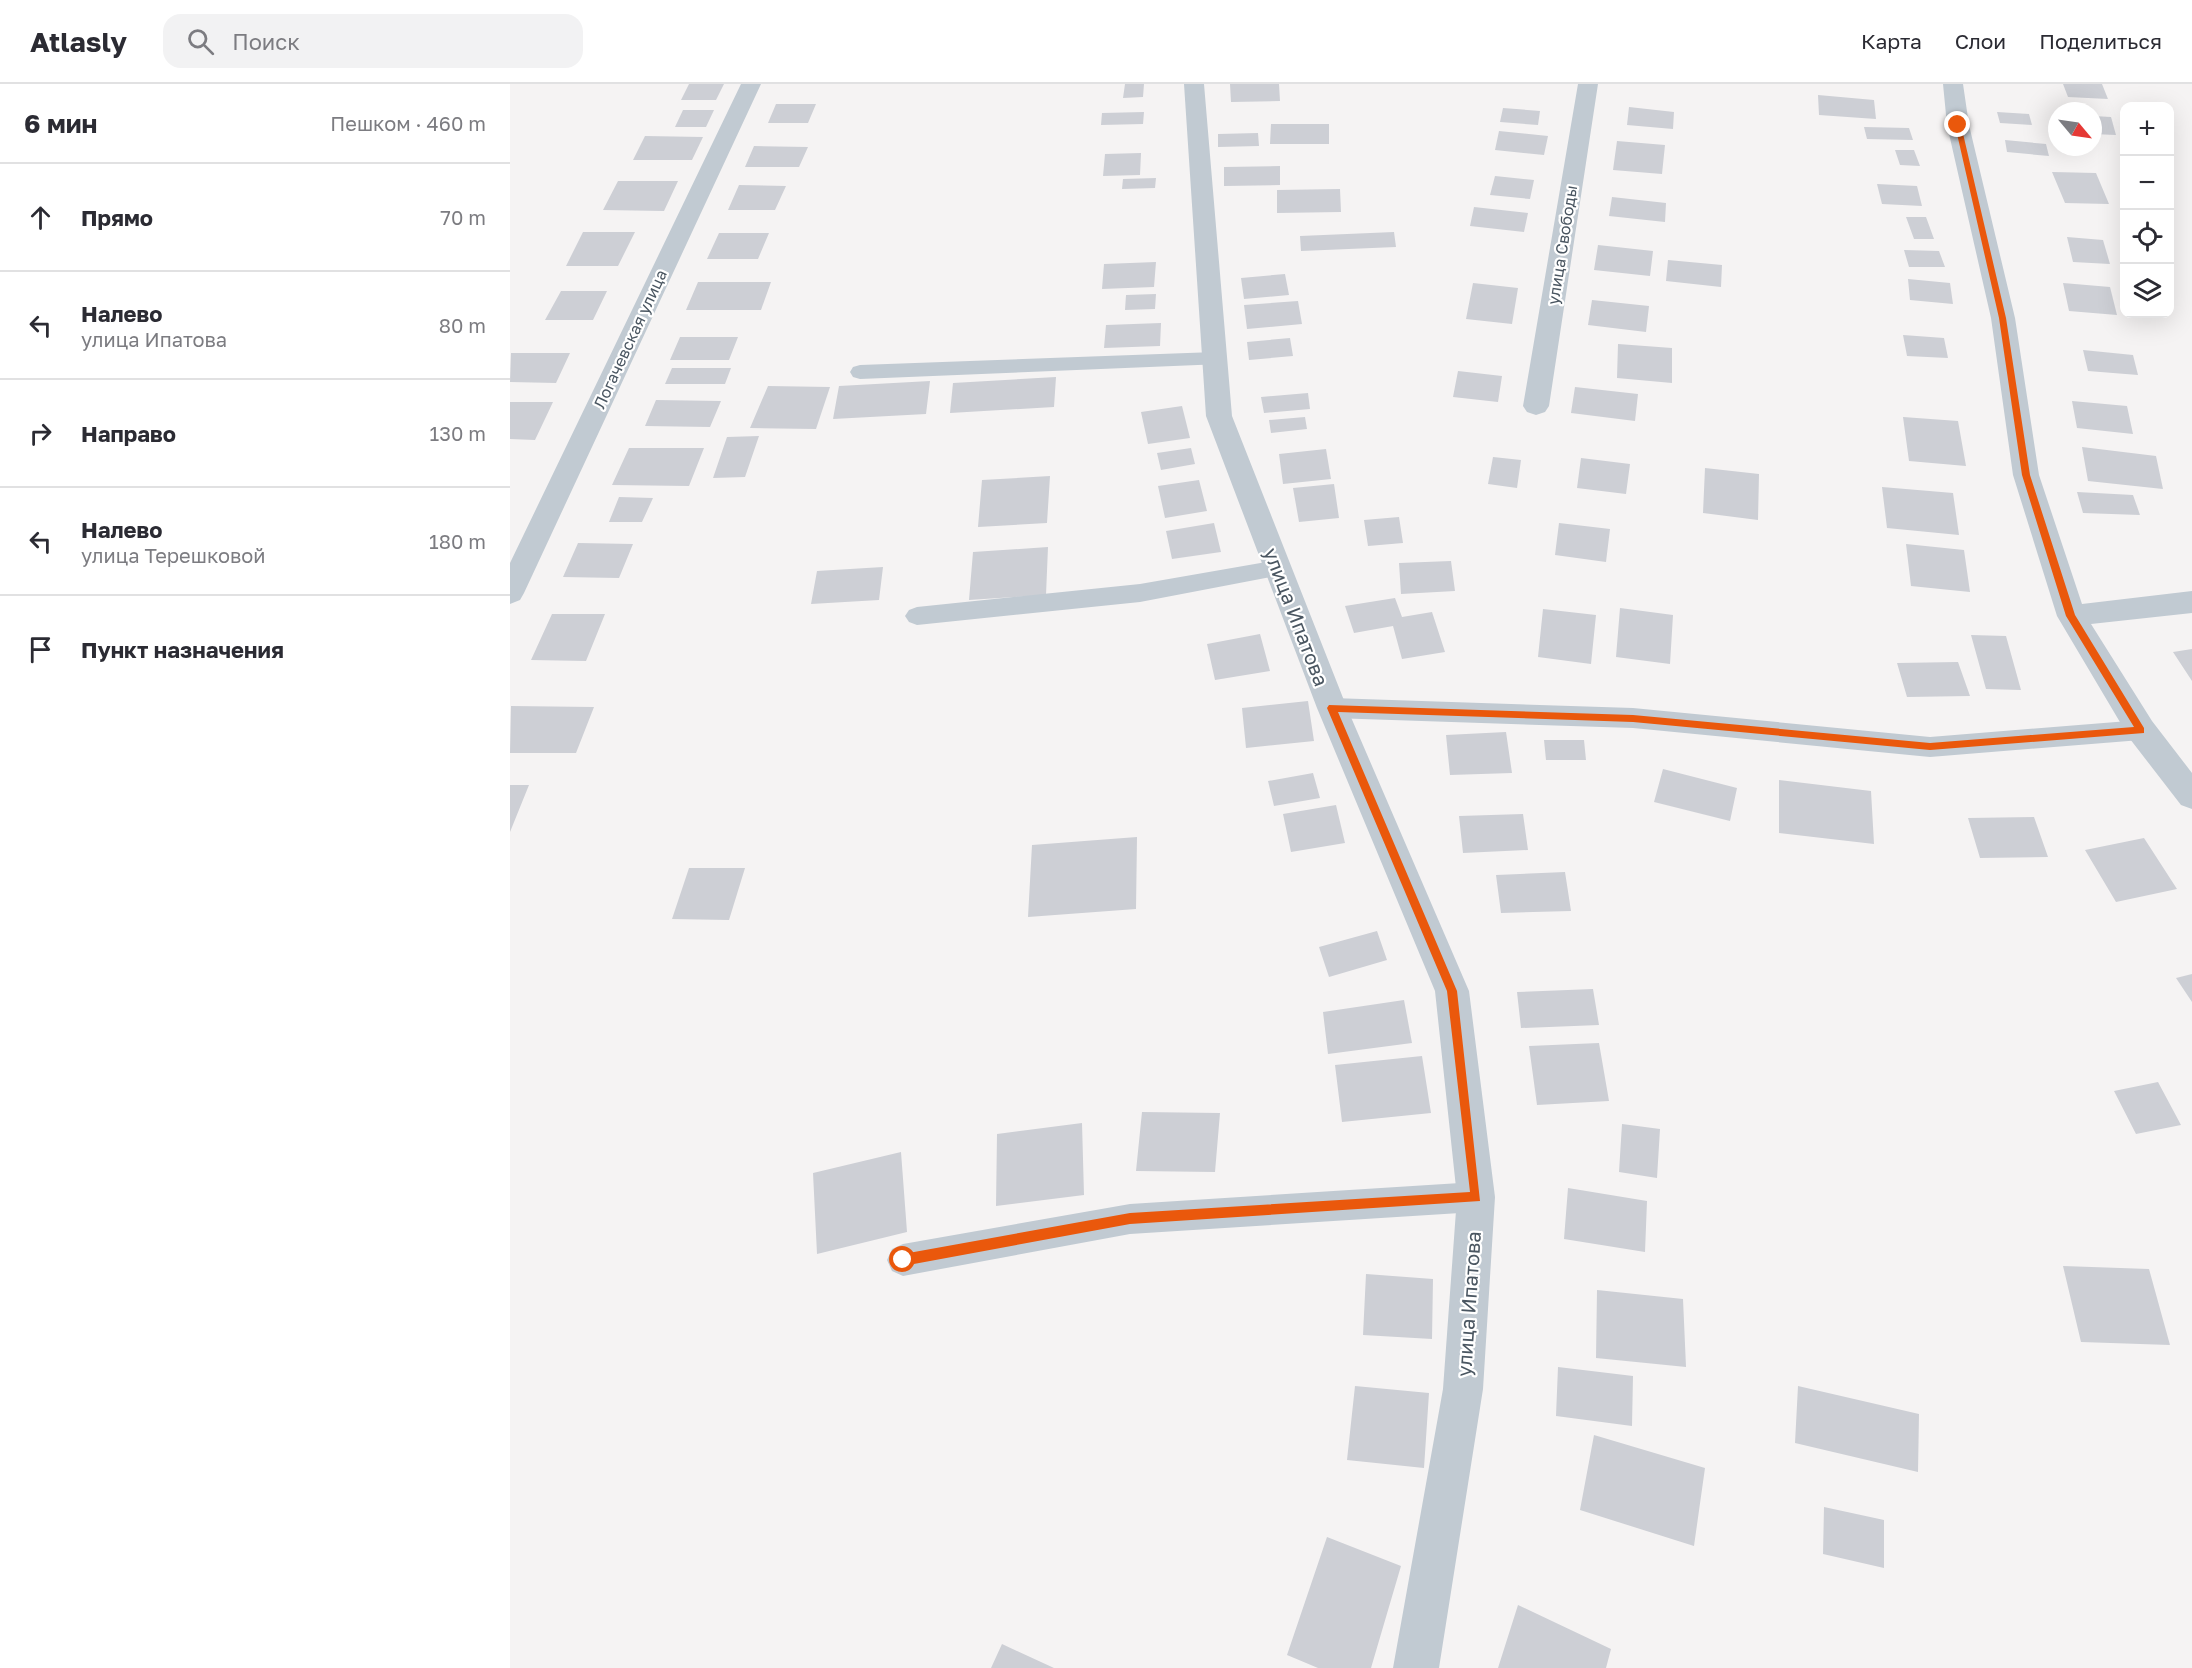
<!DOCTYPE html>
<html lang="ru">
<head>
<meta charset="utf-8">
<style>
  :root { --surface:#fff; --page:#f2f2f3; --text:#2b2b33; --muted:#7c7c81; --line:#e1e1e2 }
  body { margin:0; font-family:"Golos Text",sans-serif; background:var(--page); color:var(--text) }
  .controls { position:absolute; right:18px; top:18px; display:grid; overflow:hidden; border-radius:12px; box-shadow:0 6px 24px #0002 }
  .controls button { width:54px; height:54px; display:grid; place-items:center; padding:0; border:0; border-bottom:2px solid var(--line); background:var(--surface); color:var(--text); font:30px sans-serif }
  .compass { position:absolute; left:1538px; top:18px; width:54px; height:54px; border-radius:50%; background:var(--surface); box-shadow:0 6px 24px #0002; rotate:119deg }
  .stop { position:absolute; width:18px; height:18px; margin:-14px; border:4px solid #ea580c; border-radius:50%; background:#fff }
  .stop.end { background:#ea580c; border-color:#fff; box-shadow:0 2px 6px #0008 }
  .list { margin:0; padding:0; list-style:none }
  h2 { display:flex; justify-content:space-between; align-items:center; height:78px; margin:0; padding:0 24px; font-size:26px }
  h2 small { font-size:20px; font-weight:400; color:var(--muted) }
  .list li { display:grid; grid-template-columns:39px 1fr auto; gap:18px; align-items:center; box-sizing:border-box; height:108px; padding:0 24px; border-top:2px solid var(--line) }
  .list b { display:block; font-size:22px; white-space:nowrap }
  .list p { margin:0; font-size:20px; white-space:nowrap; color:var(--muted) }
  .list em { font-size:20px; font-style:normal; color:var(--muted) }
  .icon { flex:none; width:33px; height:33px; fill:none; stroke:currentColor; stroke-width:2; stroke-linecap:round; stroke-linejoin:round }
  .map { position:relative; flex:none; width:1682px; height:1584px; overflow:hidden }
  header { display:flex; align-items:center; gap:36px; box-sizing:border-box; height:84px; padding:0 30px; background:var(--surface); border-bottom:2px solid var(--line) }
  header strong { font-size:28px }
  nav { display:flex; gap:33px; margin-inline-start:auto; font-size:21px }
  .search { width:420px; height:54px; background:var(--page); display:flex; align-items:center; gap:15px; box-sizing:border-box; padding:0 21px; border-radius:18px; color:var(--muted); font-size:22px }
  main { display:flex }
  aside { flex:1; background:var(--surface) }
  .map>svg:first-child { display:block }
  .building { fill:#cdcfd5 }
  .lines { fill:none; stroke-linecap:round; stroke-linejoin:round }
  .lane { fill:#c1cad2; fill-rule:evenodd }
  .street { fill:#c1cad2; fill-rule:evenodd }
  .route { fill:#ea580c }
  .labels { text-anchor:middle; stroke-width:4.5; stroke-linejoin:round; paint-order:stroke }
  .far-street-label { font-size:16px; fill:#4a5661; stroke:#fff }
  .street-label { font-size:20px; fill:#4a5661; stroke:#fff }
</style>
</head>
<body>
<header>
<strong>Atlasly</strong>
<div class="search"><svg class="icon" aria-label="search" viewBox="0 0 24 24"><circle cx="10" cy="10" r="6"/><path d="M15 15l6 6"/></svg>Поиск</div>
<nav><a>Карта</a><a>Слои</a><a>Поделиться</a></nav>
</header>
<main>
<aside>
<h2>6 мин<small>Пешком · 460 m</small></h2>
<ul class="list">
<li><svg class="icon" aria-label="ahead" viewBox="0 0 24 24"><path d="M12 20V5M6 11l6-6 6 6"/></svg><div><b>Прямо</b></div><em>70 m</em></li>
<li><svg class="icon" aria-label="left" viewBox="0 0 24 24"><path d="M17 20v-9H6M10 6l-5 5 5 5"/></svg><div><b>Налево</b><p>улица Ипатова</p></div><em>80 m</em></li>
<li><svg class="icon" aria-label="right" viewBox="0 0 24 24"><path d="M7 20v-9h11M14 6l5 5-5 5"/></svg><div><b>Направо</b></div><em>130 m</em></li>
<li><svg class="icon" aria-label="left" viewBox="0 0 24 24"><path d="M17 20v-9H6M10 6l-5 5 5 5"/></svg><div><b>Налево</b><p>улица Терешковой</p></div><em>180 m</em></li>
<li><svg class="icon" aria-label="arrive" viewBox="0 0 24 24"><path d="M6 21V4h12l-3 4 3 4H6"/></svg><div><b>Пункт назначения</b></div></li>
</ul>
</aside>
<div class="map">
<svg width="1682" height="1584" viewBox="0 0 1682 1584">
  <rect width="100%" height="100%" fill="#f5f3f3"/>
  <!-- building -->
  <path class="building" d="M179,0H214L206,16H171Z
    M615,0H634L633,13L613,14Z
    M720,0H769L770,17L721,18Z
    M1553,0H1592L1598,15L1558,13Z
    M1308,11L1364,16L1366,35L1309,31Z
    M266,20H306L298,39H258Z
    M1119,23L1164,28L1163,45L1117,41Z
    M993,24L1030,27L1028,41L990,38Z
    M173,26H204L196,43H165Z
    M634,28L633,40L591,41L592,29Z
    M1487,28L1519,30L1522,41L1490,39Z
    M1583,32L1601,33L1606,51L1583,50Z
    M761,40H819V60H760Z
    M1354,43L1399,44L1403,56L1357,55Z
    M989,47L1038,52L1034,71L985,66Z
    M748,49L749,62L708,63V50Z
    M135,52L193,53L182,76H123Z
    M1495,56L1536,60L1539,72L1497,68Z
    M1107,57L1155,61L1152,90L1103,86Z
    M244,62L298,63L289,83H235Z
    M1385,66H1404L1410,82L1390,81Z
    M631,69L630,91L593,92L595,70Z
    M770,82V101L714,102V83Z
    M1542,88L1586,89L1599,120L1555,119Z
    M985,92L1024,96L1020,115L980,111Z
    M646,94L645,104L612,105L613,95Z
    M108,97H168L154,127L93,126Z
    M1367,100L1407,102L1412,122L1372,120Z
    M229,101L276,102L265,126H218Z
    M830,105L831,128L767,129V106Z
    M1102,113L1156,119L1155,138L1099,132Z
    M964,123L1018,129L1014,148L960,142Z
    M1396,133H1416L1424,155H1404Z
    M73,148H125L108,182H56Z
    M884,148L886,163L791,167L790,152Z
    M209,149H259L248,175H197Z
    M1557,153L1593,156L1600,180L1563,178Z
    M1088,161L1143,167L1140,192L1084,186Z
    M1394,166L1429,167L1435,183H1399Z
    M1158,176L1212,181L1211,203L1156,197Z
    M646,178L644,203L592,205L594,180Z
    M775,190L779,211L734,215L731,194Z
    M1398,195L1440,199L1443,220L1400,216Z
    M188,198H261L251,226H176Z
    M963,199L1008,204L1002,240L956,235Z
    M1553,199L1600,203L1607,231L1559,227Z
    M51,207H97L83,236H35Z
    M646,210L645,225L615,226L616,211Z
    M1082,216L1139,222L1136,248L1078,241Z
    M788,217L792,240L737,245L734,221Z
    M651,239L650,262L594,264L596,241Z
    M1393,251L1434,254L1438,274L1397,272Z
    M170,253H228L219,276H160Z
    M780,254L783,272L739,276L737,258Z
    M1108,260L1162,264V299L1107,294Z
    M1573,266L1623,271L1628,291L1578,287Z
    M1,269H60L46,299L0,298Z
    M162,284H221L215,300H155Z
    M948,287L992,292L988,318L943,313Z
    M546,293L544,323L440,329L443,299Z
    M420,297L416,330L323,335L329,302Z
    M258,302L320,303L306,345L240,344Z
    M1065,303L1128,310L1125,337L1061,329Z
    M798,309L800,325L754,329L751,313Z
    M146,316L211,317L200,343L135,342Z
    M1562,317L1617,322L1623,350L1567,344Z
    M0,318H43L25,356L0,355Z
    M672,322L680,354L638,360L631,328Z
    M795,333L797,345L761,349L759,336Z
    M1393,333L1448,337L1456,382L1399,377Z
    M249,352L235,393L203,394L217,353Z
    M1572,363L1646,372L1653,405L1578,397Z
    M119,364H194L179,402L102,401Z
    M681,364L685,380L651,386L647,369Z
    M816,365L821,395L773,400L769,370Z
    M983,373L1011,376L1007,404L978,400Z
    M1071,374L1120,380L1116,410L1067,404Z
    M1195,384L1249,390L1248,436L1193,429Z
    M540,392L537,439L468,443L472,396Z
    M689,396L697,427L655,434L648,402Z
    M824,400L829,434L789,438L783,404Z
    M1372,403L1443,409L1449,451L1377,444Z
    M1567,408L1623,411L1630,431L1573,429Z
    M109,413L143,414L132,438H99Z
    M889,433L893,459L858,462L854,436Z
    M704,439L711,468L662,475L656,447Z
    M1049,439L1100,445L1096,478L1045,471Z
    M68,459L123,460L109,494L53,493Z
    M1396,460L1454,466L1460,508L1401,502Z
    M538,463L536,511L459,516L463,468Z
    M941,477L945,507L891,510L889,479Z
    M373,483L369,516L301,520L307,487Z
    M885,514L892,533L922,528L935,568L892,575L883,542L844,549L835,522Z
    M1110,524L1163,531L1160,580L1106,573Z
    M1033,525L1086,531L1081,580L1028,573Z
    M42,530H95L76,577L21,576Z
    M750,550L760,587L705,596L697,560Z
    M1461,551L1496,552L1511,606L1476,605Z
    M1682,565V597L1663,568Z
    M1448,578L1460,612L1397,613L1387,579Z
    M798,617L804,657L736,664L732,624Z
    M1,622L84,623L66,669H0Z
    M996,648L1002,689L940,691L936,651Z
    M1034,656H1074L1076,676H1036Z
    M1153,685L1227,704L1220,737L1144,718Z
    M803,689L810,714L764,722L758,697Z
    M1269,696L1361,707L1364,760L1269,749Z
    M0,701H19L0,748Z
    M826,721L835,759L781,768L773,730Z
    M1013,730L1018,766L953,769L949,732Z
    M1524,733L1538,773L1470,774L1458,734Z
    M627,753L626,825L518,833L522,761Z
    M1634,754L1667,805L1606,818L1575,766Z
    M179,784H235L219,836L162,835Z
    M1055,788L1061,827L991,829L986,791Z
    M867,847L877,876L819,893L809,863Z
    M1682,890V918L1666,894Z
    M1083,905L1089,941L1011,944L1007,908Z
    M894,916L902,959L818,970L813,928Z
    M1089,959L1099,1017L1027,1021L1019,962Z
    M912,972L921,1029L832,1038L825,981Z
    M1648,998L1671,1041L1626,1050L1604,1007Z
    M632,1028L710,1029L705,1088L626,1087Z
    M572,1039L574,1111L486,1122L487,1050Z
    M1112,1040L1150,1045L1147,1094L1109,1088Z
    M391,1068L397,1148L307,1170L303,1089Z
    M1058,1104L1137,1117L1135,1168L1054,1155Z
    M1553,1182L1639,1185L1660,1261L1571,1258Z
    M856,1190L923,1195L922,1255L853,1251Z
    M1087,1206L1173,1215L1176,1283L1086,1274Z
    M1048,1283L1123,1292L1122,1342L1046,1332Z
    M845,1302L919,1309L914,1384L837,1376Z
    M1288,1302L1409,1330L1408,1388L1285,1359Z
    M1084,1351L1195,1384L1184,1462L1070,1426Z
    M1314,1423L1374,1436V1484L1313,1470Z
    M817,1453L891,1482L861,1584H808L777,1571Z
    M1008,1521L1101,1565L1096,1584H988Z
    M492,1560L544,1584H481Z"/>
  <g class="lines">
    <!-- lane -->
    <path class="lane" d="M705,268L712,270L715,275L712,280L350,295L343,293L340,288L343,283L350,281Z
      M768,476L776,478L780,484L776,490L630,518L407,541L399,538L395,532L399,526L407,523L630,500Z
      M822,614L1123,624L1420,653L1631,636L1640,639L1644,646L1640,653L1631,656L1420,673L1123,644L822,634L813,631L810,624L813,617Z
      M966,1098L977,1102L982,1113L977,1124L966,1128L620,1150L393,1192L382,1187L377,1176L382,1165L393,1160L620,1120Z"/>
    <!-- street -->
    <path class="street" d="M231,0H251L14,509L10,516L0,520V479Z
      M674,0H694L722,332L837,624L959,907L985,1113L973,1305L929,1584H883L933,1305L947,1113L925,907L807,624L696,332Z
      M1068,0H1088L1039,322L1035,328L1026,331L1017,328L1013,322Z
      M1433,0H1453L1459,41L1505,234L1529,391L1572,520L1682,507V529L1581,540L1642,637L1682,689V725L1671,721L1620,655L1547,532L1503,391L1481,234L1437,41Z"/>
  </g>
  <!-- route -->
  <path class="route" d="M1448,39L1451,41L1496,234L1520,391L1565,531L1634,644V649L1420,666L1123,638L828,628L947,907L970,1117L620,1140L393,1182L388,1180L387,1176L393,1170L620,1129L960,1108L937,907L817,624L819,621L1123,631L1420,659L1624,643L1556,532L1512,391L1489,234L1445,41Z"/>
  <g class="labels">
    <!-- far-street labels -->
    <g class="far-street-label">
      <text transform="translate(1052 161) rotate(-81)" y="6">улица Свободы</text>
      <text transform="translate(120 255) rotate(-65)" y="6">Логачевская улица</text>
    </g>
    <!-- street labels -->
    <g class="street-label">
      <text transform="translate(786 533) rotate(69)" y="7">улица Ипатова</text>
      <text transform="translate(959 1220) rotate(-86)" y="7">улица Ипатова</text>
    </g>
  </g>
</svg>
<div class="controls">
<button>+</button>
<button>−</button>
<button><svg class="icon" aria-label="locate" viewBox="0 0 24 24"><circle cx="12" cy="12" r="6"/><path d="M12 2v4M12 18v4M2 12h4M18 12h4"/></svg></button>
<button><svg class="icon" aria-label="layers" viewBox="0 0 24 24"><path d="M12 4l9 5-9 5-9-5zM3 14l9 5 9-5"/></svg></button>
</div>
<svg class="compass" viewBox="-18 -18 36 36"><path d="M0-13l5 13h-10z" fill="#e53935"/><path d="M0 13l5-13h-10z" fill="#7c7c81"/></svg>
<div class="stop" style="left:393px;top:1176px"></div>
<div class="stop end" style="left:1448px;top:41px"></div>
</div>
</main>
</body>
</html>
